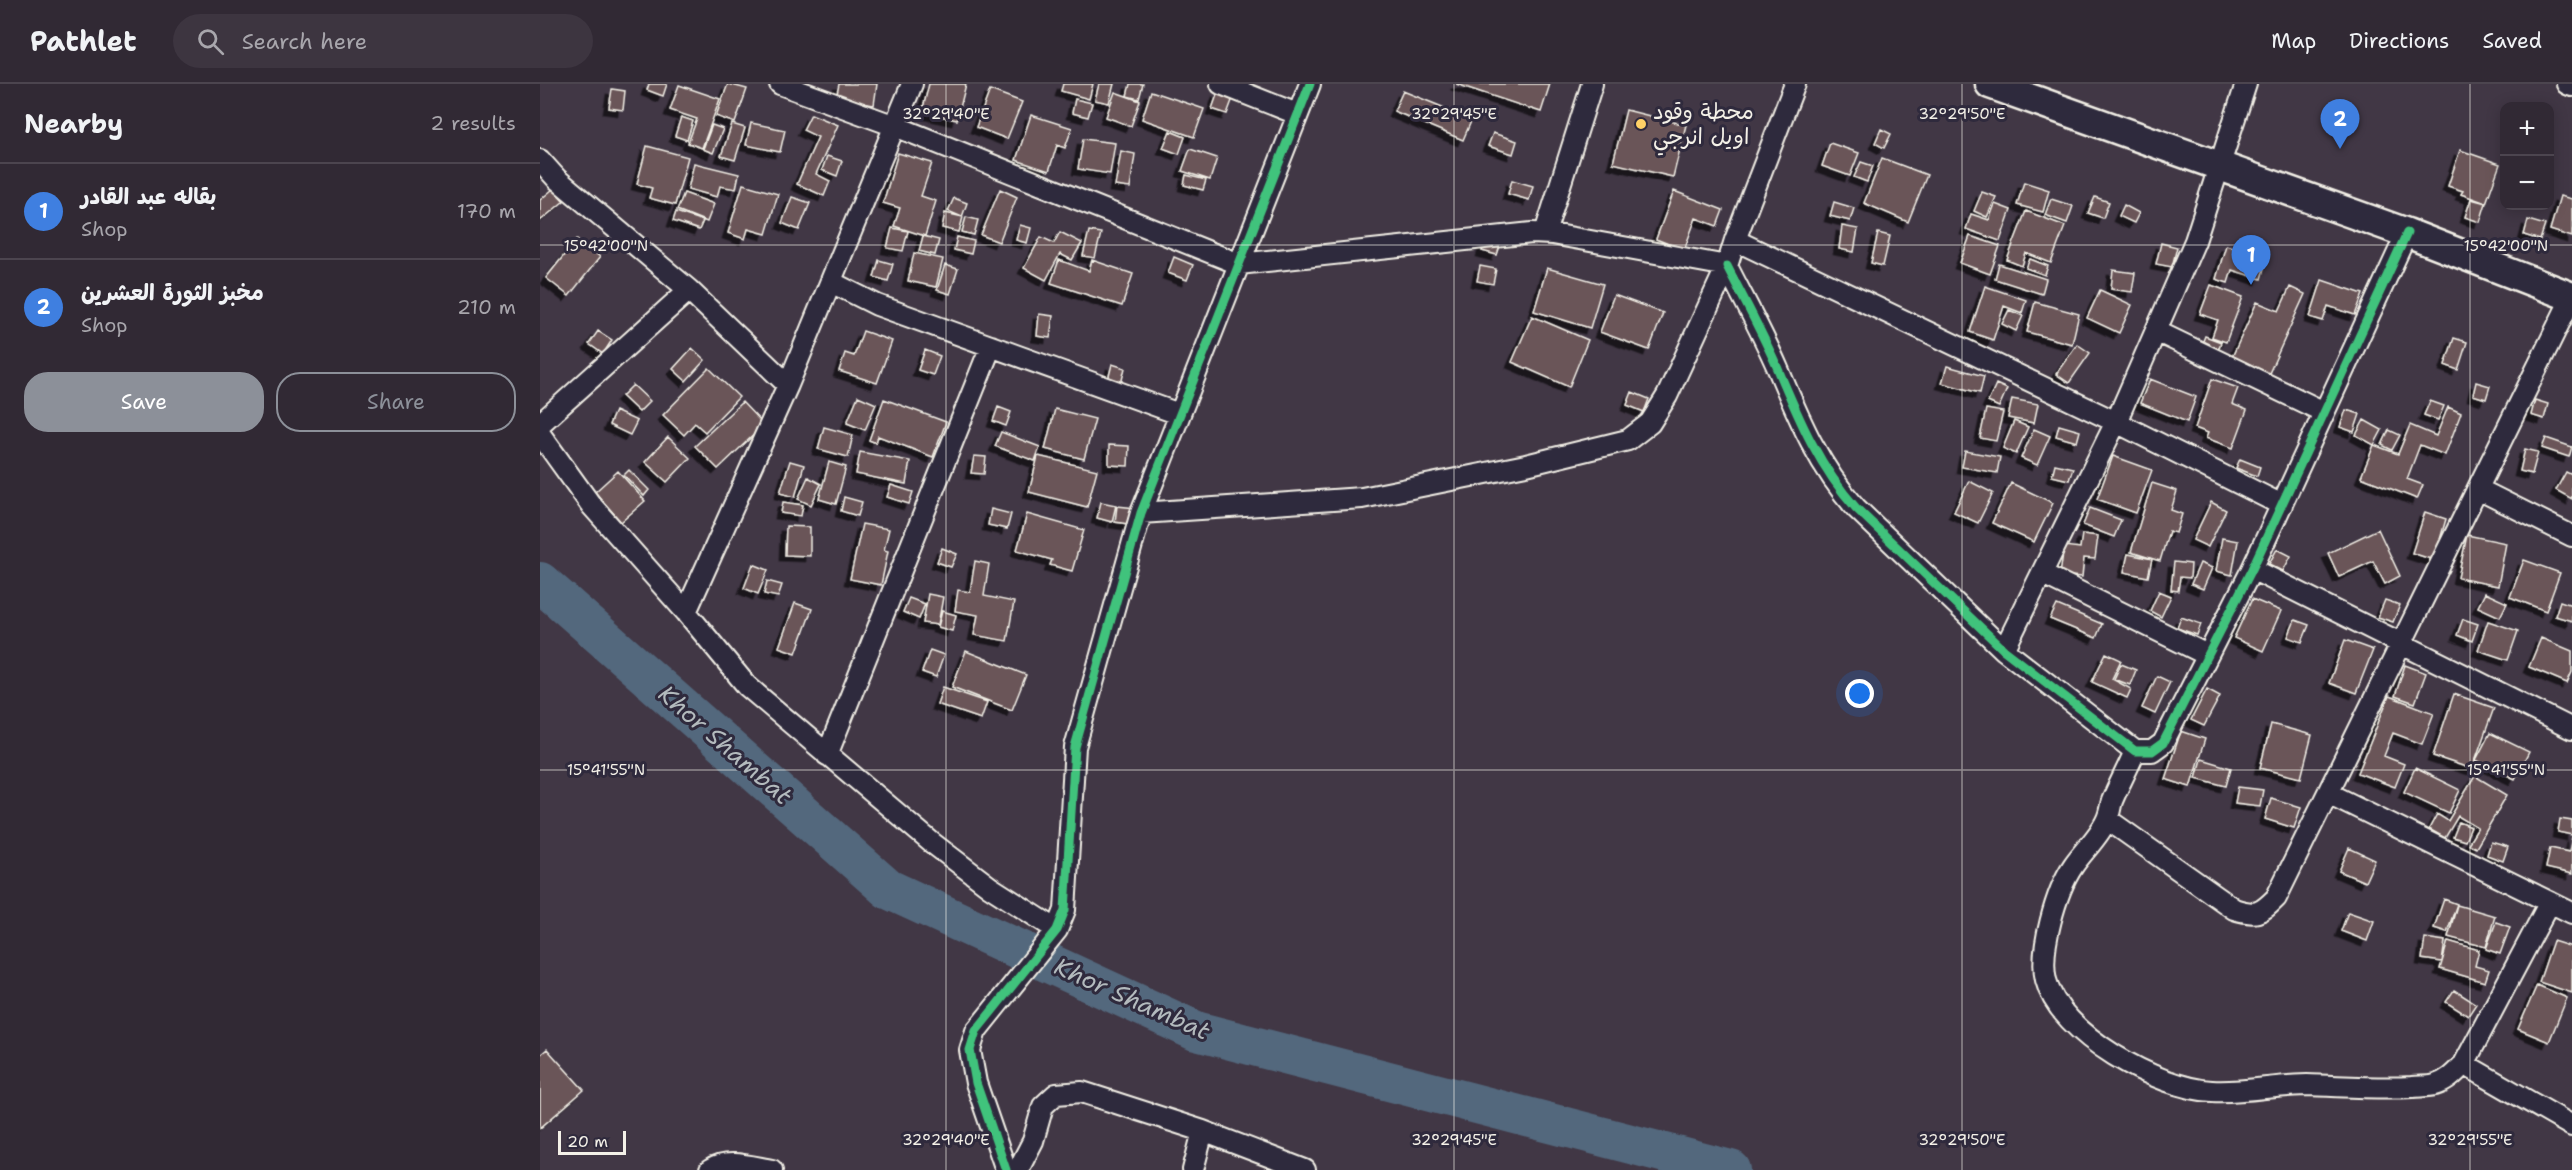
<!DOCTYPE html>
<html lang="en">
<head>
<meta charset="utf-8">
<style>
  :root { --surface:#312934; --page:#3d3540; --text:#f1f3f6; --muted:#a8a6ac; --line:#4c454f; --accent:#8c9099 }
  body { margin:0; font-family:"Shantell Sans","Playpen Sans Arabic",sans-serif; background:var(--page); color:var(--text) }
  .controls { position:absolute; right:18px; top:18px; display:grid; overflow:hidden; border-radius:12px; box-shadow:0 3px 15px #0003 }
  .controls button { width:54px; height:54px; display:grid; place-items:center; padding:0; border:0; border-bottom:2px solid var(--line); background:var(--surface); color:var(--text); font:30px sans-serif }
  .scale { position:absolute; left:18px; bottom:15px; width:68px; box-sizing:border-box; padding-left:6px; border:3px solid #f4f1e8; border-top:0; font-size:16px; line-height:21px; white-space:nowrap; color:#f4f1e8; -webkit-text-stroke:4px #2f2a3d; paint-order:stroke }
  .you { position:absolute; left:1320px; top:610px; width:21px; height:21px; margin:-15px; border:4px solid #fff; border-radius:50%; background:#1a73e8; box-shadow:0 0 0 9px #1a73e833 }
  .badge { display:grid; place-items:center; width:39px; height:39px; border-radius:50%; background:var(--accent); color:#fff; font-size:20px; font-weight:700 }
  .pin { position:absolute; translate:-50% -50px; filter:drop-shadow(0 2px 3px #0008) }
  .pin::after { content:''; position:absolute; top:32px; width:21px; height:18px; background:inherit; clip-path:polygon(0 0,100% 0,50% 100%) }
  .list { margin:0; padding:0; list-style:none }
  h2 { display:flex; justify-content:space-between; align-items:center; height:78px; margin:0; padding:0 24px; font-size:26px }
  h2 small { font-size:20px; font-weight:400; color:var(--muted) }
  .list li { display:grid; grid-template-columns:39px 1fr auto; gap:18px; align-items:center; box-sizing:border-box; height:96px; padding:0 24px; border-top:2px solid var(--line) }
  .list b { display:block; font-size:22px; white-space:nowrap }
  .list p { margin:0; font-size:20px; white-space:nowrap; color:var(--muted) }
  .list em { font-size:20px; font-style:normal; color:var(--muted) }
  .actions { display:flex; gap:12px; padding:18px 24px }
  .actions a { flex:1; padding:14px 0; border:2px solid var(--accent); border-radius:24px; text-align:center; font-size:21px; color:var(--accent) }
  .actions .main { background:var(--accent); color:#fff }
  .icon { flex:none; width:33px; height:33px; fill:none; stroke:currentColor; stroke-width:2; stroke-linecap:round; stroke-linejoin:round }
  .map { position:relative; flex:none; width:2032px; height:1086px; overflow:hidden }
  header { display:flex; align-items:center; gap:36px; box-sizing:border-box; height:84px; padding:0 30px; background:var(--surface); border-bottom:2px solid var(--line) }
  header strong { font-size:28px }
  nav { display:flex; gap:33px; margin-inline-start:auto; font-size:21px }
  .search { width:420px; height:54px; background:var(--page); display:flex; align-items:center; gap:15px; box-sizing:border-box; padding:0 21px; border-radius:33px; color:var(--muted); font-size:22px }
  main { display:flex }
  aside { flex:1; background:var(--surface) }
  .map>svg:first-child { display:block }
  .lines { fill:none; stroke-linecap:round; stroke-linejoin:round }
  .river { stroke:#52687d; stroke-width:40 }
  .building { fill:#6a5558; stroke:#f4f1e8; stroke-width:1.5; filter:url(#shadow) }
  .street-casing { stroke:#f4f1e8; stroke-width:24 }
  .secondary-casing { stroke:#f4f1e8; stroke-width:33 }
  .street { stroke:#2f2a3d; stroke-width:20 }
  .secondary { stroke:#2f2a3d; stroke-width:28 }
  .cycleway-casing { stroke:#2f2a3d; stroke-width:13 }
  .cycleway { stroke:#40c37c; stroke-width:9 }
  .ticks { fill:none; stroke:#f4f1e8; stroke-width:1.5; stroke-opacity:0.45 }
  .poi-dot { fill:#ffd166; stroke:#2f2a3d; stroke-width:2 }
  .labels { text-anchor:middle; stroke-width:6; stroke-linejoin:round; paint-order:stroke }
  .poi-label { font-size:22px; fill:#f4f1e8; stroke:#2f2a3d; text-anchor:start }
  .water-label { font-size:24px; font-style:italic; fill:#b3babd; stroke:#2f2a3d }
  .ticks-label { font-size:15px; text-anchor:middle; fill:#f4f1e8; stroke:#2f2a3d; stroke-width:6; stroke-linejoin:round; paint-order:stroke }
</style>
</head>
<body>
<header>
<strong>Pathlet</strong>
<div class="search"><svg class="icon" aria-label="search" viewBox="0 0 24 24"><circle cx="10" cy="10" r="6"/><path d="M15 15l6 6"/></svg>Search here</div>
<nav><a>Map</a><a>Directions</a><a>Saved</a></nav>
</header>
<main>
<aside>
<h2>Nearby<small>2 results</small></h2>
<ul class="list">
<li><span class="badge" style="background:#3f7fe0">1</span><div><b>بقاله عبد القادر</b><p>Shop</p></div><em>170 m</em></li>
<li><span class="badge" style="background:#3f7fe0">2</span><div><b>مخبز الثورة العشرين</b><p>Shop</p></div><em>210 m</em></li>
</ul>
<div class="actions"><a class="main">Save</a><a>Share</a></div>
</aside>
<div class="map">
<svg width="2032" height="1086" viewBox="0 0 2032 1086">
  <defs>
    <filter id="shadow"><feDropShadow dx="-5.5" dy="5.5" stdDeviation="0" flood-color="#0009"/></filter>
  </defs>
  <rect width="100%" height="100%" fill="#413745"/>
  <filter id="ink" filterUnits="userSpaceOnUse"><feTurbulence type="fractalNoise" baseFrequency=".0167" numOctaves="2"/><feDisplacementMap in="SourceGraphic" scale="12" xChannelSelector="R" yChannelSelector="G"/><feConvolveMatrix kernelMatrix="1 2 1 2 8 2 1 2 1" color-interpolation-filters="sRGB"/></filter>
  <g filter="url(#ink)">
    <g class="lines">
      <!-- river -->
      <path class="river" d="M0,498L348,805L656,947L1191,1086"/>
    </g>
    <!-- building -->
    <path class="building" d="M109,0H127L123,12L107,6Z
      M188,0L207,5L195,39L176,32Z
      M299,0H337L334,21L296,15Z
      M389,0H426L417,36L382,28Z
      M523,0H553L549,15L521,7Z
      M559,0H574L569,19L555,16Z
      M590,0H603L599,15L587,12Z
      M916,0H1010L1001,28Z
      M139,1L180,15L162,64L148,59L157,35L130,26Z
      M72,5L85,7L83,26L69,24Z
      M450,6L482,18L467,55L436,43Z
      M611,7L664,25L654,53L602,35Z
      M863,7L932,35L923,56L854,27Z
      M575,8L600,17L591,42L566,33Z
      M678,8L693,14L687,30L672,25Z
      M535,15L552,19L548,33L532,29Z
      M1086,26L1146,41L1133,93L1073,79Z
      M271,30L298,41L276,90L290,97L284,112L257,100L278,53L263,46Z
      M491,31L532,44L525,64L517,61L509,87L476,76Z
      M141,33L153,37L147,56L135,52Z
      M211,39L245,46L240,68L206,61Z
      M192,40L205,44L195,76L181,72Z
      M172,41L183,45L173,69L163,65Z
      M1341,45L1351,50L1344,64L1335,59Z
      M630,47L645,53L639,70L623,64Z
      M953,49L977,57L973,70L948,62Z
      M543,55L575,59L570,90L538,85Z
      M1290,59L1319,69L1310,92L1282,82Z
      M107,62L148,73L135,121L109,114L112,104L97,100Z
      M650,65L677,74L670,96L642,87Z
      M1920,66L1960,80L1946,119L1921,110L1923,107L1908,102Z
      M581,67L595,70L590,104L575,102Z
      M358,69L392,79L381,112L396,117L385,152L354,142L360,124L343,119Z
      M287,72L302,77L297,92L282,86Z
      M1342,74L1387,91L1368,138L1324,119Z
      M1321,78L1333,82L1327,98L1314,93Z
      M154,79L199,90L196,105L180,102L177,113L148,105Z
      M646,91L666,96L663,106L644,101Z
      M972,96L993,102L989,116L968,110Z
      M1484,98L1509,106L1503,128L1477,121Z
      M203,100L238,110L226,150L208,145L205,155L188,149Z
      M13,105L24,117L0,137V116Z
      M460,105L477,113L459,158L441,151Z
      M1134,107L1183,126L1177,142L1156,134L1144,166L1116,155Z
      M1442,108L1456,113L1447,133L1434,127Z
      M144,109L174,120L167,138L137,126Z
      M2020,112L2032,115V153L2010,146Z
      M252,113L270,119L259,146L242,139Z
      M1555,113L1569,118L1563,134L1548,129Z
      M414,114L427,119L422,133L408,127Z
      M1511,115L1533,122L1527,139L1505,131Z
      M1931,115L1946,119L1940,138L1925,133Z
      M1294,118L1314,124L1310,137L1290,132Z
      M1455,120L1471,126L1460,157L1426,145L1431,130L1449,136Z
      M1584,121L1599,129L1594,139L1579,132Z
      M1486,127L1525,142L1511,179L1486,169L1482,182L1467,176Z
      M136,128L163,137L159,146L133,137Z
      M405,129L423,133L419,148L402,144Z
      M426,133L438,136L434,151L422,148Z
      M1988,136L2005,141L2000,156L1984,151Z
      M480,141L491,144L487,159L476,156Z
      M1302,142L1318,145L1314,168L1299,165Z
      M352,144L368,147L363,167L347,164Z
      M549,147L561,149L555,174L543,172Z
      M520,148L542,159L532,176L520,170L506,196L484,184L501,153L514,159Z
      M1338,149L1350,152L1343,182L1331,179Z
      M383,152L399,156L395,171L379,167Z
      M1430,152L1460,162L1450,190L1420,179Z
      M417,153L434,157L431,170L414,166Z
      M946,154L961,159L957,171L942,167Z
      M37,155L60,173L29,212L6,194Z
      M1621,159L1637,163L1632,183L1616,180Z
      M1686,161L1727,174L1721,195L1692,186L1688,199L1676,195Z
      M374,169L403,175L396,203L368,197Z
      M634,173L653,181L647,196L628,189Z
      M1490,175L1508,182L1505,191L1486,184Z
      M339,176L353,180L348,197L334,193Z
      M519,176L549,187L552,176L593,190L582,222L511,199Z
      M1459,180L1506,195L1502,210L1455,195Z
      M405,181L418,185L410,210L397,206Z
      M940,182L956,185L953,200L937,197Z
      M1007,184L1063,200L1050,244L994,227Z
      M1573,186L1595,189L1592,208L1571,205Z
      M1782,196L1823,210L1815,231L1788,222L1783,237L1770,233Z
      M1671,201L1703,213L1686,258L1672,253L1678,236L1660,230Z
      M1445,202L1486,216L1482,229L1464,222L1453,256L1430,248Z
      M1750,203L1765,210L1725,298L1688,282L1717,218L1739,227Z
      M1560,206L1592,221L1579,249L1547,234Z
      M1074,211L1123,229L1109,266L1060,248Z
      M1495,218L1539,230L1532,260L1487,248Z
      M1469,226L1483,232L1476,247L1462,240Z
      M499,230L513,232L510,254L497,252Z
      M992,232L1048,256L1029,303L972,278Z
      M58,247L72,256L63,270L49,260Z
      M323,247L352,257L337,299L299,287L305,269L314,272Z
      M1665,252L1681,258L1676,272L1659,267Z
      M1914,254L1927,258L1918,286L1905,281Z
      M1537,260L1550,269L1529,299L1516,290Z
      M152,264L165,276L146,297L133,285Z
      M385,266L400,272L393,291L378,286Z
      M572,280L585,284L581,300L568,296Z
      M1407,282L1444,292L1440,309L1402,299Z
      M169,284L199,313L165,348L155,339L144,351L123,331Z
      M1610,295L1656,313L1647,338L1600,319Z
      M1672,295L1698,304L1692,320L1707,326L1693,364L1666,354L1668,349L1655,344Z
      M1936,298L1950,302L1946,315L1933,311Z
      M1456,300L1467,305L1459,323L1448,318Z
      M93,301L110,317L99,328L82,312Z
      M1092,308L1109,315L1104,328L1087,321Z
      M318,312L336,320L325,346L307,339Z
      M344,315L406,338L393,373L338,352L336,359L329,356Z
      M1472,315L1498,320L1494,339L1468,334Z
      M1995,316L2008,320L2004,335L1991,331Z
      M1890,317L1904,322L1898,336L1884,331Z
      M202,318L224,341L178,385L155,362Z
      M458,323L471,328L466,342L453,337Z
      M1908,323L1921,329L1905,371L1880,361L1867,395L1883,401L1877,415L1821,393L1834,361L1858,370L1870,341L1896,352Z
      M515,325L555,335L544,375L505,365Z
      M1446,325L1463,328L1456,357L1440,354Z
      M1806,326L1820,330L1814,348L1800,343Z
      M75,327L97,337L90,351L69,341Z
      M1824,336L1842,346L1834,361L1816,351Z
      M1474,337L1488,343L1476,370L1463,364Z
      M1519,341L1540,347L1537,358L1516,352Z
      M284,343L313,351L308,373L278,365Z
      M1494,345L1510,352L1497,381L1481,374Z
      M1849,346L1860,351L1852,366L1842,361Z
      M461,348L500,363L495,377L455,362Z
      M128,353L150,374L127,398L105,378Z
      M2006,354L2032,363L2029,373L2002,364Z
      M569,361L589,362L588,382L569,381Z
      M1985,365L1998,368L1992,390L1980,387Z
      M1425,367L1460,373L1457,389L1422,383Z
      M320,368L370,377L366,400L316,390Z
      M434,372L446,373L444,390L431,389Z
      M498,372L557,386L547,423L489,408Z
      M1573,372L1612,386L1596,429L1557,415Z
      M1700,375L1720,383L1717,392L1696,384Z
      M250,377L264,381L255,413L240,409Z
      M289,378L306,383L296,420L279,415Z
      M1515,380L1533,384L1529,396L1512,392Z
      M89,386L109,406L104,412L84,391Z
      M78,387L105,417L81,438L55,408Z
      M2026,388L2032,391V415L2016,406Z
      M268,393L281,400L271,421L258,415Z
      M1429,397L1453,409L1438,439L1414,428Z
      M1471,399L1513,419L1494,458L1452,439Z
      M1612,399L1637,407L1631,426L1642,430L1636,449L1629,447L1620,477L1591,468Z
      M351,401L373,408L369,420L347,413Z
      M304,413L322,418L318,432L301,427Z
      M243,418L263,421L261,432L241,429Z
      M561,418L576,421L572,438L557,434Z
      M1671,418L1686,426L1668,463L1653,456Z
      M577,422L596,424L595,441L575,438Z
      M1550,424L1581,436L1574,453L1543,441Z
      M451,425L471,430L467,445L448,441Z
      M1885,428L1906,435L1894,476L1872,469Z
      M487,430L544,446L532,487L510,481L512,476L477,466Z
      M322,440L349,445L344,466L348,467L341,501L310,495Z
      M246,442L270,443V472L245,471Z
      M1838,445L1860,492L1845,500L1833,477L1799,493L1788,469Z
      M1542,450L1558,452L1555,475L1544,474L1542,493L1520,491L1524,462L1540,464Z
      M1927,451L1966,459L1958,502L1918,494Z
      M1682,454L1698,457L1692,491L1676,487Z
      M402,464L417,470L411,483L397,478Z
      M1737,465L1751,472L1743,487L1729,480Z
      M1588,470L1612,475L1608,493L1584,488Z
      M1984,476L2020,489L2006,527L1970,513Z
      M435,477L449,480L444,512L474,518L467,557L434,551L438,531L415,527L418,506L430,508Z
      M1634,478L1651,480L1650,494L1640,493L1638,507L1631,506Z
      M1660,479L1672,484L1663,505L1651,500Z
      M213,480L228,486L218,510L204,504Z
      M227,497L242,501L238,513L224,510Z
      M1619,507L1631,512L1621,533L1610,527Z
      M1945,509L1967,519L1960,533L1938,523Z
      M388,510L403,513L398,541L383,539Z
      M369,514L385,520L379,535L363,528Z
      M1712,515L1741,527L1723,567L1694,554Z
      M1845,516L1860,521L1853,538L1838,533Z
      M2020,517L2032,521V537L2015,532Z
      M255,519L272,525L256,569L239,563Z
      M1517,521L1562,540L1556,554L1510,535Z
      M402,527L416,531L412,547L398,543Z
      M1641,533L1661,540L1657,551L1637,544Z
      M1923,535L1938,540L1932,557L1917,551Z
      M1755,536L1769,541L1762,558L1748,553Z
      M1948,537L1978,547L1968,576L1938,566Z
      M2001,554L2032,567V588L2027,599L1989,583Z
      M1805,556L1833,566L1816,609L1789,599Z
      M390,566L404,571L396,593L382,588Z
      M426,567L486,591L472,626L412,603Z
      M1566,569L1581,576L1572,595L1591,605L1587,614L1552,598Z
      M1581,580L1596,586L1590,601L1574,595Z
      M1865,581L1886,589L1875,619L1855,612Z
      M1617,592L1630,598L1615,630L1602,624Z
      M403,603L447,618L441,635L397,620Z
      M1667,605L1680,612L1664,642L1651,636Z
      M1914,610L1954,624L1932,685L1893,672Z
      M1849,612L1894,629L1882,660L1853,649L1844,672L1864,680L1855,703L1818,689Z
      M1731,640L1772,651L1761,694L1720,684Z
      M1641,647L1665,655L1650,703L1625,695Z
      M1950,649L1989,668L1975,695L1936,676Z
      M1661,675L1691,684L1686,702L1656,694Z
      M1875,684L1920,706L1909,729L1864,708Z
      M1935,692L1967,711L1936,764L1928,760L1938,744L1918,732L1905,754L1889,745L1897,730L1908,737Z
      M1698,703L1723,706L1720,722L1695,719Z
      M1731,714L1761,723L1754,744L1725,735Z
      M2020,735L2032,737V751L2018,748Z
      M1919,738L1931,743L1925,757L1913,753Z
      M2032,753V790L2006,784L2010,764L2029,768Z
      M1951,758L1968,763L1963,777L1947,771Z
      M1809,764L1835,776L1825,798L1799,787Z
      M1904,815L1917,820L1907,848L1894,844Z
      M1917,821L1955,832L1946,863L1908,853Z
      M1808,828L1834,837L1827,857L1801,847Z
      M1956,838L1970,843L1960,870L1946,865Z
      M1885,854L1905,857L1902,878L1882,875Z
      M1908,857L1939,866L1935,882L1949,886L1945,898L1900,885Z
      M2013,857L2032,863V909L1999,898Z
      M1997,901L2027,914L2009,958L1978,945Z
      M1914,906L1936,920L1928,932L1906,918Z
      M7,965L44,1006L0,1044V971Z"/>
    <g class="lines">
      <!-- street casing -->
      <g class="street-casing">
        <path id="street" d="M240,0L355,42L699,180L992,149L1012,150L1187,182
          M681,0L757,30
          M2027,0L2032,2
          M0,76L17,95L149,206L248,301
          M1005,149L1052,0
          M1195,156L1576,338L1742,421
          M1187,182C1204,216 1223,250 1238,285C1259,335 1279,383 1316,424L1464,566L1595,667H1612L1623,659L1712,485L1867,149
          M291,198L337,221L639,330
          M1616,247L1784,328
          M0,340L149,206
          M0,350L51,421L146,528L207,602L391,758L450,803L517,846
          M1938,405L2032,452
          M601,429L822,414L986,381L1088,356L1110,339L1127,312L1187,182L1195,156L1255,0
          M1712,485L2032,645
          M1503,490L1667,571
          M146,528L248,301L372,0
          M1464,566L1576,338L1655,157L1706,0
          M1595,667C1588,684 1579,700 1572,717C1570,723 1570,729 1567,735C1560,752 1543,767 1533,782C1516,807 1499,867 1506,896C1519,950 1619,1005 1672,1007C1704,1009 1735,1001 1767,1001C1802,1002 1837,1005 1872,1003C1879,1002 1888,1003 1895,1001C1907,998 1915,989 1924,980L2010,818
          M287,671L451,262
          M1788,709L2032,829
          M1567,735L1694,825C1716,832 1720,830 1736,814L2032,213
          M1924,980L2032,1042
          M170,1086C187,1074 213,1083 232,1086
          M466,1086L436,999L430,966L436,947L517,846L525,826L535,663L601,429L770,0
          M478,1086L493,1057L503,1022L516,1010L542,1008L663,1047L765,1086
          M653,1086L663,1047"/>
      </g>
      <!-- secondary casing -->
      <g class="secondary-casing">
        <path id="secondary" d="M1450,0L1867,149L2032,213"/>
      </g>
      <!-- street -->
      <use href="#street" class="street"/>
      <!-- secondary -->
      <use href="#secondary" class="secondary"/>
      <!-- cycleway casing -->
      <g class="cycleway-casing">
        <path id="cycleway" d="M1187,182C1204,216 1223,250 1238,285C1259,335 1279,383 1316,424L1464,566L1595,667H1612L1623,659L1712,485L1867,149
          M466,1086L436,999L430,966L436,947L517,846L525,826L535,663L601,429L770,0"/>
      </g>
      <!-- cycleway -->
      <use href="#cycleway" class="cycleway"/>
    </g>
  </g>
  <!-- ticks -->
  <path class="ticks" d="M406,0V1086M914,0V1086M1422,0V1086M1930,0V1086M0,161H2032M0,686H2032"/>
  <!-- markers -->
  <circle class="poi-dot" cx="1101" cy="40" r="6"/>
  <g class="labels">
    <!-- poi labels -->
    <g class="poi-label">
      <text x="1113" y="35">محطة وقود<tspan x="1113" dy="25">اويل انرجي</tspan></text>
    </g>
    <!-- water labels -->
    <g class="water-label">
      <text transform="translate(185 661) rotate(41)" y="8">Khor Shambat</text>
      <text transform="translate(592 915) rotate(24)" y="8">Khor Shambat</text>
    </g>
  </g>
  <g class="ticks-label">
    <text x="406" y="35">32°29'40"E</text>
    <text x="914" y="35">32°29'45"E</text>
    <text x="1422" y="35">32°29'50"E</text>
    <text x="66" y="167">15°42'00"N</text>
    <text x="1966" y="167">15°42'00"N</text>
    <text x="66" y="691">15°41'55"N</text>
    <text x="1966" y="691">15°41'55"N</text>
    <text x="406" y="1061">32°29'40"E</text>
    <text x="914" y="1061">32°29'45"E</text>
    <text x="1422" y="1061">32°29'50"E</text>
    <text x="1930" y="1061">32°29'55"E</text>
  </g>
</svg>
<div class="controls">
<button>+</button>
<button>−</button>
</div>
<div class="scale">20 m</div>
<div class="you"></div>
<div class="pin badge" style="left:1711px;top:201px;background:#3f7fe0">1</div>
<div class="pin badge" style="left:1800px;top:65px;background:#3f7fe0">2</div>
</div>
</main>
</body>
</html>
